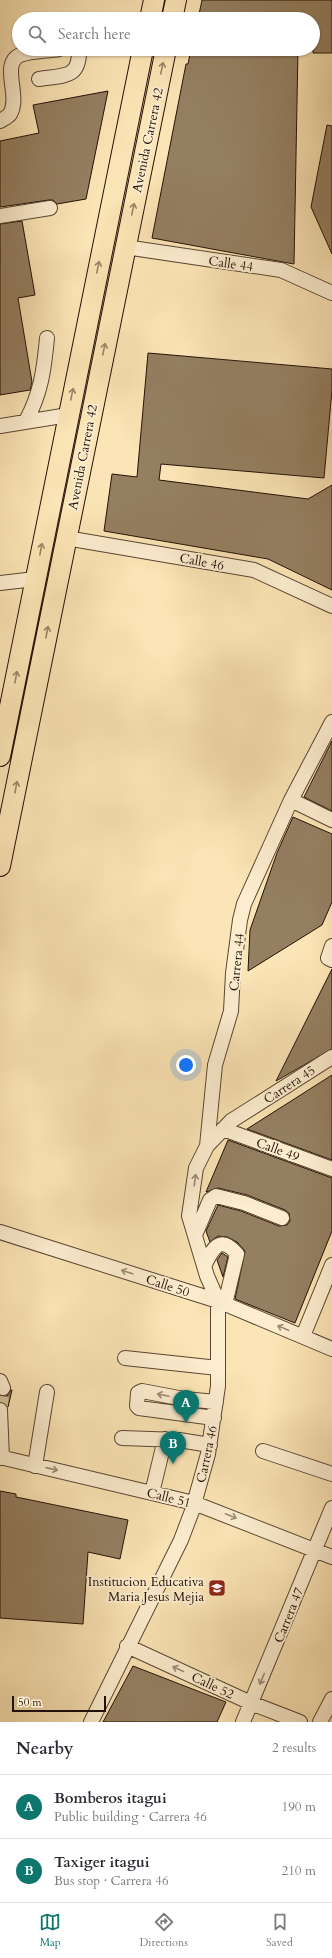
<!DOCTYPE html>
<html lang="en">
<head>
<meta charset="utf-8">
<style>
  :root { --surface:#fff; --page:#f7f7f7; --text:#2b2b33; --muted:#7c7c81; --line:#e1e1e2; --accent:#0f766e }
  body { margin:0; font-family:Cardo,serif; background:var(--page); color:var(--text) }
  .scale { position:absolute; left:12px; bottom:10px; width:94px; box-sizing:border-box; padding-left:4px; border:2px solid #241107; border-top:0; font-size:11px; line-height:14px; white-space:nowrap; color:#241107; -webkit-text-stroke:3px #fcedcf; paint-order:stroke }
  .you { position:absolute; left:186px; top:1065px; width:14px; height:14px; margin:-10px; border:3px solid #fff; border-radius:50%; background:#1a73e8; box-shadow:0 0 0 6px #1a73e833 }
  .badge { display:grid; place-items:center; width:26px; height:26px; border-radius:50%; background:var(--accent); color:#fff; font-size:13px; font-weight:700 }
  .pin { position:absolute; translate:-50% -33px; filter:drop-shadow(0 1px 2px #0008) }
  .pin::after { content:''; position:absolute; top:21px; width:14px; height:12px; background:inherit; clip-path:polygon(0 0,100% 0,50% 100%) }
  .list { margin:0; padding:0; list-style:none }
  h2 { display:flex; justify-content:space-between; align-items:center; height:52px; margin:0; padding:0 16px; font-size:17px }
  h2 small { font-size:13px; font-weight:400; color:var(--muted) }
  .list li { display:grid; grid-template-columns:26px 1fr auto; gap:12px; align-items:center; box-sizing:border-box; height:64px; padding:0 16px; border-top:1px solid var(--line) }
  .list b { display:block; font-size:15px; white-space:nowrap }
  .list p { margin:0; font-size:13px; white-space:nowrap; color:var(--muted) }
  .list em { font-size:13px; font-style:normal; color:var(--muted) }
  .icon { flex:none; width:22px; height:22px; fill:none; stroke:currentColor; stroke-width:2; stroke-linecap:round; stroke-linejoin:round }
  .map { position:relative; flex:none; width:332px; height:1722px; overflow:hidden }
  .search { position:absolute; background:var(--surface); box-shadow:0 1px 3px #0004; left:12px; right:12px; top:12px; height:44px; display:flex; align-items:center; gap:10px; box-sizing:border-box; padding:0 14px; border-radius:22px; color:var(--muted); font-size:15px }
  .sheet { height:180px; background:var(--surface) }
  nav { display:flex; justify-content:space-around; align-items:center; box-sizing:border-box; height:56px; border-top:1px solid var(--line); background:var(--surface); font-size:11px; color:var(--muted) }
  nav a { display:grid; justify-items:center; gap:2px }
  nav .on { color:var(--accent) }
  .map>svg:first-child { display:block }
  .building { fill:#947f61; stroke:#241107 }
  .lines { fill:none; stroke-linecap:round; stroke-linejoin:round }
  .minor-tunnel { stroke:#dbc49b; stroke-width:14; stroke-dasharray:14 7; stroke-linecap:butt }
  .minor-casing { stroke:#5a4632; stroke-width:16 }
  .highway-casing { stroke:#241107; stroke-width:22 }
  .minor { stroke:#fcedcf; stroke-width:14 }
  .highway { stroke:#fbe4b5; stroke-width:20 }
  .oneway { stroke:#9a8567 }
  .oneway2 { stroke:#9b8a75 }
  .labels { text-anchor:middle; stroke-width:4; stroke-linejoin:round; paint-order:stroke }
  .street-label { font-size:13px; fill:#241107; stroke:#fcedcf }
  .poi-label { font-size:13px; fill:#241107; stroke:#fcedcf; text-anchor:end }
</style>
</head>
<body>
<div class="map">
<svg width="332" height="1722" viewBox="0 0 332 1722">
  <rect width="100%" height="100%" fill="#fbe4b5"/>
  <filter id="stains"><feTurbulence type="fractalNoise" baseFrequency=".005" numOctaves="4"/><feColorMatrix values="0 0 0 0 .2 0 0 0 0 .09 0 0 0 0 .02 0 0 0 .5 -.17"/></filter>
  <radialGradient id="worn" r=".72"><stop offset=".6" stop-color="#630" stop-opacity="0"/><stop offset="1" stop-color="#630" stop-opacity=".3"/></radialGradient>
  <!-- building -->
  <path class="building" d="M202,0H332V53H313V19H198Z
    M191,49H298L294,264L152,238L186,64H188Z
    M108,91L86,199L57,204L53,200H49L0,207V141L39,133L33,105Z
    M327,125L332,126V254L311,207Z
    M22,221L35,295L18,298L32,382L30,390L0,395V224Z
    M148,353L332,369V390L324,478L161,464L159,480L308,499L332,485V590L268,559L104,531L112,474L137,477Z
    M332,741V811L304,797Z
    M293,817L332,834V902L322,925L248,971L250,930L277,853Z
    M332,969V1049L276,1081Z
    M332,1075V1160L247,1129Z
    M228,1140L332,1178V1231L295,1323L235,1299L245,1251L237,1242L227,1237L218,1236L210,1242L206,1231L218,1205L241,1211L279,1226L287,1225L290,1221L289,1213L285,1210L247,1195L218,1188L206,1192Z
    M222,1253L228,1257L223,1277L217,1260Z
    M11,1390H12L8,1407L4,1403L0,1402V1396H7Z
    M0,1491L16,1494V1497L128,1520L120,1559L88,1552L83,1624L0,1618Z
    M133,1666L226,1702L217,1722H103Z"/>
  <g class="lines">
    <!-- minor-tunnel -->
    <path class="minor-tunnel" d="M0,1410L3,1388"/>
    <!-- minor casing -->
    <g class="minor-casing">
      <path id="minor" d="M39,79C64,75 80,79 79,49
        M0,121C3,119 8,117 10,114C21,96 0,64 20,55C31,51 47,51 59,49
        M0,216L50,208
        M125,247L281,270L332,293
        M26,421C41,393 44,370 47,338
        M0,426L68,415
        M66,538L254,570L332,606
        M0,583L35,579
        M291,800L332,820
        M332,946L328,958L332,960
        M223,1129L332,1169
        M207,1146L231,1121L332,1057
        M0,1232L218,1301L332,1349
        M195,1235L210,1200L216,1196L244,1203L282,1218
        M204,1266C213,1248 220,1234 237,1254L225,1304
        M303,1336L332,1265
        M125,1358L218,1368
        M0,1381L3,1388
        M0,1410L2,1458
        M214,1418L139,1408L137,1406L138,1393L142,1391L184,1399L216,1402
        M122,1438L179,1440L210,1445
        M263,1451L332,1474
        M0,1457L194,1503L332,1557
        M35,1466L47,1392
        M152,1493L165,1439
        M127,1646L251,1703L300,1722
        M91,1722L181,1540L192,1511L208,1454L218,1386V1301L207,1276L189,1216L196,1168L207,1146L215,1065L231,1011L233,973L240,920L244,904L291,800L332,722
        M243,1722L332,1508
        M320,1722L332,1699"/>
    </g>
    <!-- highway casing -->
    <g class="highway-casing">
      <path id="highway" d="M150,19L154,0
        M172,19L176,0
        M0,756L143,49
        M0,866L166,49"/>
    </g>
    <!-- minor -->
    <use href="#minor" class="minor"/>
    <!-- highway -->
    <use href="#highway" class="highway"/>
  </g>
  <!-- one-way arrows -->
  <defs><path id="oneway-shaft" d="M-6 0H5M1.5-3L5.5 0L1.5 3" fill="none" stroke-width="1.6" stroke-linecap="round" stroke-linejoin="round"/></defs>
  <g class="oneway">
    <use href="#oneway-shaft" transform="translate(162 68) rotate(-78)"/>
    <use href="#oneway-shaft" transform="translate(133 209) rotate(-78)"/>
    <use href="#oneway-shaft" transform="translate(98 267) rotate(-78)"/>
    <use href="#oneway-shaft" transform="translate(104 349) rotate(-78)"/>
    <use href="#oneway-shaft" transform="translate(72 394) rotate(-78)"/>
    <use href="#oneway-shaft" transform="translate(41 549) rotate(-79)"/>
    <use href="#oneway-shaft" transform="translate(47 632) rotate(-79)"/>
    <use href="#oneway-shaft" transform="translate(16 677) rotate(-79)"/>
    <use href="#oneway-shaft" transform="translate(16 787) rotate(-79)"/>
  </g>
  <g class="oneway2">
    <use href="#oneway-shaft" transform="translate(195 1180) rotate(-82)"/>
    <use href="#oneway-shaft" transform="translate(127 1272) rotate(-162)"/>
    <use href="#oneway-shaft" transform="translate(283 1328) rotate(-157)"/>
    <use href="#oneway-shaft" transform="translate(163 1395) rotate(-168)"/>
    <use href="#oneway-shaft" transform="translate(52 1469) rotate(13)"/>
    <use href="#oneway-shaft" transform="translate(231 1516) rotate(22)"/>
    <use href="#oneway-shaft" transform="translate(178 1669) rotate(-155)"/>
    <use href="#oneway-shaft" transform="translate(262 1679) rotate(113)"/>
  </g>
  <!-- icons -->
  <defs>
    <g id="school-square" transform="scale(0.9)"><rect x="-9" y="-9" width="18" height="18" rx="4" fill="#8f2418" stroke="#fcedcf"/><path d="M0-5L7-2L0 1L-7-2ZM-4 1L0 2.5L4 1V4Q0 6-4 4Z" fill="#fff"/></g>
  </defs>
  <g fill-rule="evenodd">
    <use href="#school-square" x="217" y="1588"/>
  </g>
  <g class="labels">
    <!-- street labels -->
    <g class="street-label">
      <text transform="translate(147 140) rotate(-78)" y="5">Avenida Carrera 42</text>
      <text transform="translate(231 263) rotate(8)" y="5">Calle 44</text>
      <text transform="translate(82 457) rotate(-79)" y="5">Avenida Carrera 42</text>
      <text transform="translate(202 561) rotate(10)" y="5">Calle 46</text>
      <text transform="translate(236 962) rotate(-84)" y="5">Carrera 44</text>
      <text transform="translate(289 1084) rotate(-33)" y="5">Carrera 45</text>
      <text transform="translate(278 1149) rotate(20)" y="5">Calle 49</text>
      <text transform="translate(168 1285) rotate(18)" y="5">Calle 50</text>
      <text transform="translate(206 1454) rotate(-78)" y="5">Carrera 46</text>
      <text transform="translate(169 1497) rotate(14)" y="5">Calle 51</text>
      <text transform="translate(288 1615) rotate(-68)" y="5">Carrera 47</text>
      <text transform="translate(213 1685) rotate(25)" y="5">Calle 52</text>
    </g>
    <!-- poi labels -->
    <g class="poi-label">
      <text x="204" y="1586">Institucion Educativa<tspan x="204" dy="15">Maria Jesus Mejia</tspan></text>
    </g>
  </g>
  <rect width="100%" height="100%" filter="url(#stains)"/>
  <rect width="100%" height="100%" fill="url(#worn)"/>
</svg>
<div class="scale">50 m</div>
<div class="you"></div>
<div class="pin badge" style="left:186px;top:1423px">A</div>
<div class="pin badge" style="left:173px;top:1464px">B</div>
<div class="search"><svg class="icon" aria-label="search" viewBox="0 0 24 24"><circle cx="10" cy="10" r="6"/><path d="M15 15l6 6"/></svg>Search here</div>
</div>
<section class="sheet">
<h2>Nearby<small>2 results</small></h2>
<ul class="list">
<li><span class="badge">A</span><div><b>Bomberos itagui</b><p>Public building · Carrera 46</p></div><em>190 m</em></li>
<li><span class="badge">B</span><div><b>Taxiger itagui</b><p>Bus stop · Carrera 46</p></div><em>210 m</em></li>
</ul>
</section>
<nav>
<a class="on"><svg class="icon" aria-label="map" viewBox="0 0 24 24"><path d="M3 6l6-2 6 2 6-2v14l-6 2-6-2-6 2zM9 4v14M15 6v14"/></svg>Map</a>
<a><svg class="icon" aria-label="directions" viewBox="0 0 24 24"><path d="M12 3l9 9-9 9-9-9zM9 14v-3h6M13 9l2 2-2 2"/></svg>Directions</a>
<a><svg class="icon" aria-label="saved" viewBox="0 0 24 24"><path d="M7 4h10v16l-5-4-5 4z"/></svg>Saved</a>
</nav>
</body>
</html>
